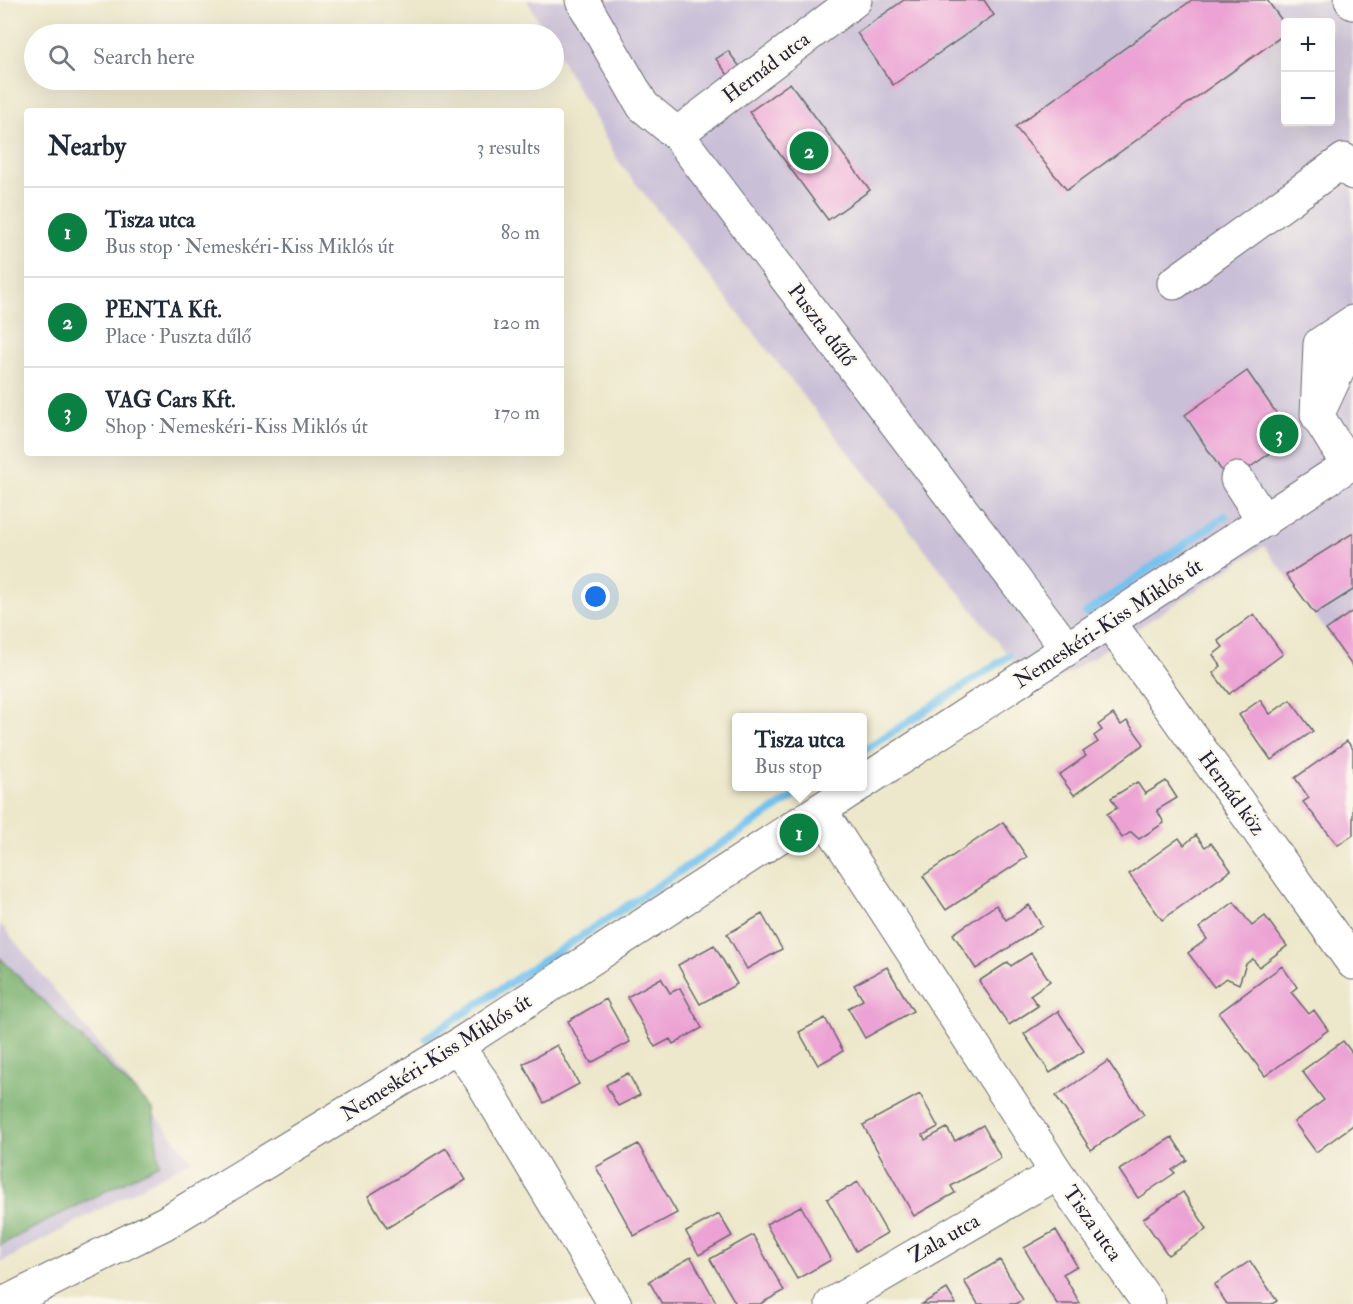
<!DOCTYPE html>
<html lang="en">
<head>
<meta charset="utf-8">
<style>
  :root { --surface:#fff; --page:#f2f2f3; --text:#1f2937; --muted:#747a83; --line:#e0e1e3; --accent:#0b8043 }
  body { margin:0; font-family:"IM FELL Double Pica",serif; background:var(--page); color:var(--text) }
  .controls { position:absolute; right:18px; top:18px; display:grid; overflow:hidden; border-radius:6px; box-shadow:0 6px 24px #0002 }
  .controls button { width:54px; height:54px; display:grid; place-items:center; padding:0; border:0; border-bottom:2px solid var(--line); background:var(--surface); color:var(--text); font:30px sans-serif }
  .you { position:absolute; left:596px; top:597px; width:21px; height:21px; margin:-15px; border:4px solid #fff; border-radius:50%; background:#1a73e8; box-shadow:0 0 0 9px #1a73e833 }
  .badge { display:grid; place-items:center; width:39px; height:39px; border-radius:50%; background:var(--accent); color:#fff; font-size:20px; font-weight:700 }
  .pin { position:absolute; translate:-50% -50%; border:3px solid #fff; box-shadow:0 2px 6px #0006 }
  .popup { position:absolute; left:732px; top:713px; width:135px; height:78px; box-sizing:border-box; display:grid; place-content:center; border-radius:6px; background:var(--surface); filter:drop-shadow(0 2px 4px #0005); font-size:20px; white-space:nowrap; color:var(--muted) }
  .popup b { font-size:22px; color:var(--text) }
  .popup::after { content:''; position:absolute; left:50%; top:100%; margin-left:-12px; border:12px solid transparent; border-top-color:var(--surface) }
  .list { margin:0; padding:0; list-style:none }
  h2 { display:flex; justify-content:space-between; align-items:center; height:78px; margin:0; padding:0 24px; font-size:26px }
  h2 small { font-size:20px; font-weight:400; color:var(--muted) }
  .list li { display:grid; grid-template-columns:39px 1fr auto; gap:18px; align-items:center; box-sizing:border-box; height:90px; padding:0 24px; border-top:2px solid var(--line) }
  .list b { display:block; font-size:22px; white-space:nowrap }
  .list p { margin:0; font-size:20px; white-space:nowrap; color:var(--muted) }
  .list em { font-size:20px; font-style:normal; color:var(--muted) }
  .icon { flex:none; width:33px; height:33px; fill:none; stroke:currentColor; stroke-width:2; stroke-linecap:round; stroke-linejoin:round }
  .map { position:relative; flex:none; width:1353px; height:1304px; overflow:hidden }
  .search { position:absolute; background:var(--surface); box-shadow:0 6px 24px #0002; left:24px; top:24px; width:540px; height:66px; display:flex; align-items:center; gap:15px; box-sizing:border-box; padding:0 21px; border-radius:33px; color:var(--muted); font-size:22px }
  .panel { position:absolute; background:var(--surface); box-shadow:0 6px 24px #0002; left:24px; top:108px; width:540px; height:348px; border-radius:6px }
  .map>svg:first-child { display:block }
  .industrial { fill:#c9bfd7; fill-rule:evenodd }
  .forest { fill:#7ab16e; stroke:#4e6a54; stroke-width:1.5 }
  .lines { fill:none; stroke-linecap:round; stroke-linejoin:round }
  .stream { stroke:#74c2ee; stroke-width:8 }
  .building { fill:#eca2d4 }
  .minor-casing { stroke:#69676d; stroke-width:35 }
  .minor { stroke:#fff; stroke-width:33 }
  .labels { text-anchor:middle; stroke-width:4.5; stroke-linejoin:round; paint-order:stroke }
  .street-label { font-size:21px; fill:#22223b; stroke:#fbf7ec }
</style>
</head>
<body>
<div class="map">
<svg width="1353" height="1304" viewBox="0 0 1353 1304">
  <rect width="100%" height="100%" fill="#fbf7ec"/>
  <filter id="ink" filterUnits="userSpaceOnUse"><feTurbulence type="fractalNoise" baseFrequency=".0167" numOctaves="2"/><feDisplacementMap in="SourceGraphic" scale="12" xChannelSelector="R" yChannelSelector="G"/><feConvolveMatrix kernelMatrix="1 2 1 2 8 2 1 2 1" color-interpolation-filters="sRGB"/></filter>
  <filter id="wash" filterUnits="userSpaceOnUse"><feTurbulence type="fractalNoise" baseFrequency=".008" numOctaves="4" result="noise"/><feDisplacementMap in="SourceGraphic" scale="24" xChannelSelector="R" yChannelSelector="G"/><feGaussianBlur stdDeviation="1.35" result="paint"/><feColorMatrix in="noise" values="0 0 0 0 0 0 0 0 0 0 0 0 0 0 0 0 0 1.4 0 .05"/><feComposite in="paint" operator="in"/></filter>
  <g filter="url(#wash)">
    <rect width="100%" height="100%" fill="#ede7cb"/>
    <!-- industrial -->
    <path class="industrial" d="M527,0H1353V667L1264,546L1038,693L619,162L554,47V34H546ZM1286,22H1330V122H1286Z
      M0,923L192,1160L0,1263Z"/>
    <!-- forest -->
    <path class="forest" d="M0,958L153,1109L159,1164L0,1245Z"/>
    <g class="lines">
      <!-- stream -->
      <path class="stream" d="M1086,613L1225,516
        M862,752L1009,656
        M426,1038L810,786"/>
    </g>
    <g id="blocks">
      <!-- building -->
      <path class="building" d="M904,0H984L994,15L893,85L857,33Z
        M1192,0H1267L1286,26V33L1067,190L1015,127Z
        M728,51L740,67L728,75L716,59Z
        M790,83L870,190L828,220L749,112Z
        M1247,371L1293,437L1229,482L1185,415Z
        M1353,533V590L1315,614L1286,575Z
        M1353,611V667L1326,630Z
        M1254,614L1283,654L1229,694L1213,673L1221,666L1213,655L1223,647L1218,641Z
        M1260,700L1270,714L1290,700L1313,731L1271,760L1239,715Z
        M1113,714L1121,725L1127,721L1144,744L1074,795L1059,775L1086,756L1083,752L1098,742L1094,736L1102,730L1098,725Z
        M1347,741L1353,749V835L1338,845L1303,802L1309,798L1295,778Z
        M1166,781L1177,798L1157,810L1164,823L1139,839L1131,832L1122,838L1107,814L1117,808L1111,798L1137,782L1145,794Z
        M1003,822L1027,857L946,910L923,876Z
        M1196,835L1205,847L1211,843L1231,870L1162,920L1129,874L1179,838L1184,845Z
        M1234,902L1252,926L1265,916L1287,946L1259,967L1253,959L1246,964L1239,984L1226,978L1214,987L1188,953L1207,939L1199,928Z
        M996,905L1006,920L1029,905L1042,926L976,969L953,934Z
        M762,914L782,949L747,969L727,934Z
        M714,945L737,984L700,1004L678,965Z
        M1031,953L1050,981L1030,995L1038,1006L1009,1025L979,981L1008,962L1011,966Z
        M1282,966L1297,987L1291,992L1309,1014L1314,1010L1328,1030L1265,1076L1219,1013Z
        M887,967L913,1011L865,1038L848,1008L863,1000L854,985Z
        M661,978L670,993L680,988L702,1028L673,1044L670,1039L655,1047L627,997Z
        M606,999L630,1042L591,1063L568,1021Z
        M1058,1011L1084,1051L1050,1073L1024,1034Z
        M825,1018L843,1051L818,1065L799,1032Z
        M1343,1041L1353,1054V1125L1316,1152L1294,1122L1324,1100L1302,1071Z
        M557,1045L579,1084L544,1103L523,1064Z
        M1108,1061L1144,1115L1091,1150L1056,1096Z
        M628,1073L640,1095L618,1106L606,1085Z
        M920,1094L938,1127L923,1135L925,1140L947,1128L955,1141L983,1125L1001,1158L951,1186L955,1193L914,1216L863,1125Z
        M1172,1137L1187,1160L1172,1170L1175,1173L1138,1198L1119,1170Z
        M638,1144L677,1213L634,1236L596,1167Z
        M446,1148L466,1180L387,1228L368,1196Z
        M858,1182L887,1233L856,1251L827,1199Z
        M1183,1192L1207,1229L1168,1255L1143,1219Z
        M801,1206L831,1260L797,1279L766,1224Z
        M719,1214L732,1236L699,1255L686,1232Z
        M1056,1230L1077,1266L1063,1274L1080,1303L1077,1304H1057L1024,1248Z
        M753,1235L784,1291L760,1304H736L710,1259Z
        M691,1257L717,1304H662L649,1281Z
        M1000,1260L1023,1300L1015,1304H978L964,1281Z
        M1250,1261L1277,1301L1272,1304H1227L1214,1285Z
        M947,1289L956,1304H922Z"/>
    </g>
  </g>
  <g filter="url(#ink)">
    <use href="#blocks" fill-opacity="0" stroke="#69676d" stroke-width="1.5"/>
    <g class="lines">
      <!-- minor casing -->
      <g class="minor-casing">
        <path id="minor" d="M582,0L643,106L677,134L1067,649
          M1351,0L1353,3
          M677,134L855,0
          M1174,283L1344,160L1353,173
          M1322,405L1340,366L1353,358
          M1348,465L1317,415L1320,344L1353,322
          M1237,479L1264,521
          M1110,623L1353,963
          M862,783L1353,462
          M820,810L1057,1173L1149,1304
          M457,1046L481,1080L615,1304
          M3,1304L165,1223L457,1046L857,786
          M832,1304L1057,1173"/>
      </g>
      <!-- minor -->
      <use href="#minor" class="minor"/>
    </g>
  </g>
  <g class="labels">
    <!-- street labels -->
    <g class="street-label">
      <text transform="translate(766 67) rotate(-37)" y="7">Hernád utca</text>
      <text transform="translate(822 325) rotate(53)" y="7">Puszta dűlő</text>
      <text transform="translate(1108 623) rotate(-33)" y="7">Nemeskéri-Kiss Miklós út</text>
      <text transform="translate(1232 793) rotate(54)" y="7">Hernád köz</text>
      <text transform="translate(436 1057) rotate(-32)" y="7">Nemeskéri-Kiss Miklós út</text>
      <text transform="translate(1093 1223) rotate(55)" y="7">Tisza utca</text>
      <text transform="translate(944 1238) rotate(-30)" y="7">Zala utca</text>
    </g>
  </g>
</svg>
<div class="controls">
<button>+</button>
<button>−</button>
</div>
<div class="you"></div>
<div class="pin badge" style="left:799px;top:833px">1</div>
<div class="popup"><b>Tisza utca</b>Bus stop</div>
<div class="pin badge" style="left:809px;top:151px">2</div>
<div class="pin badge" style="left:1279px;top:434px">3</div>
<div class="search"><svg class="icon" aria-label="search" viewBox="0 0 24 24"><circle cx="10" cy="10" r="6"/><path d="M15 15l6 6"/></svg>Search here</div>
<section class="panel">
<h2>Nearby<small>3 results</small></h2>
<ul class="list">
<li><span class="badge">1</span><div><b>Tisza utca</b><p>Bus stop · Nemeskéri-Kiss Miklós út</p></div><em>80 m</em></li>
<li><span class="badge">2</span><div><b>PENTA Kft.</b><p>Place · Puszta dűlő</p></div><em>120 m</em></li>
<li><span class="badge">3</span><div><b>VAG Cars Kft.</b><p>Shop · Nemeskéri-Kiss Miklós út</p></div><em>170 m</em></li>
</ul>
</section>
</div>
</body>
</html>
